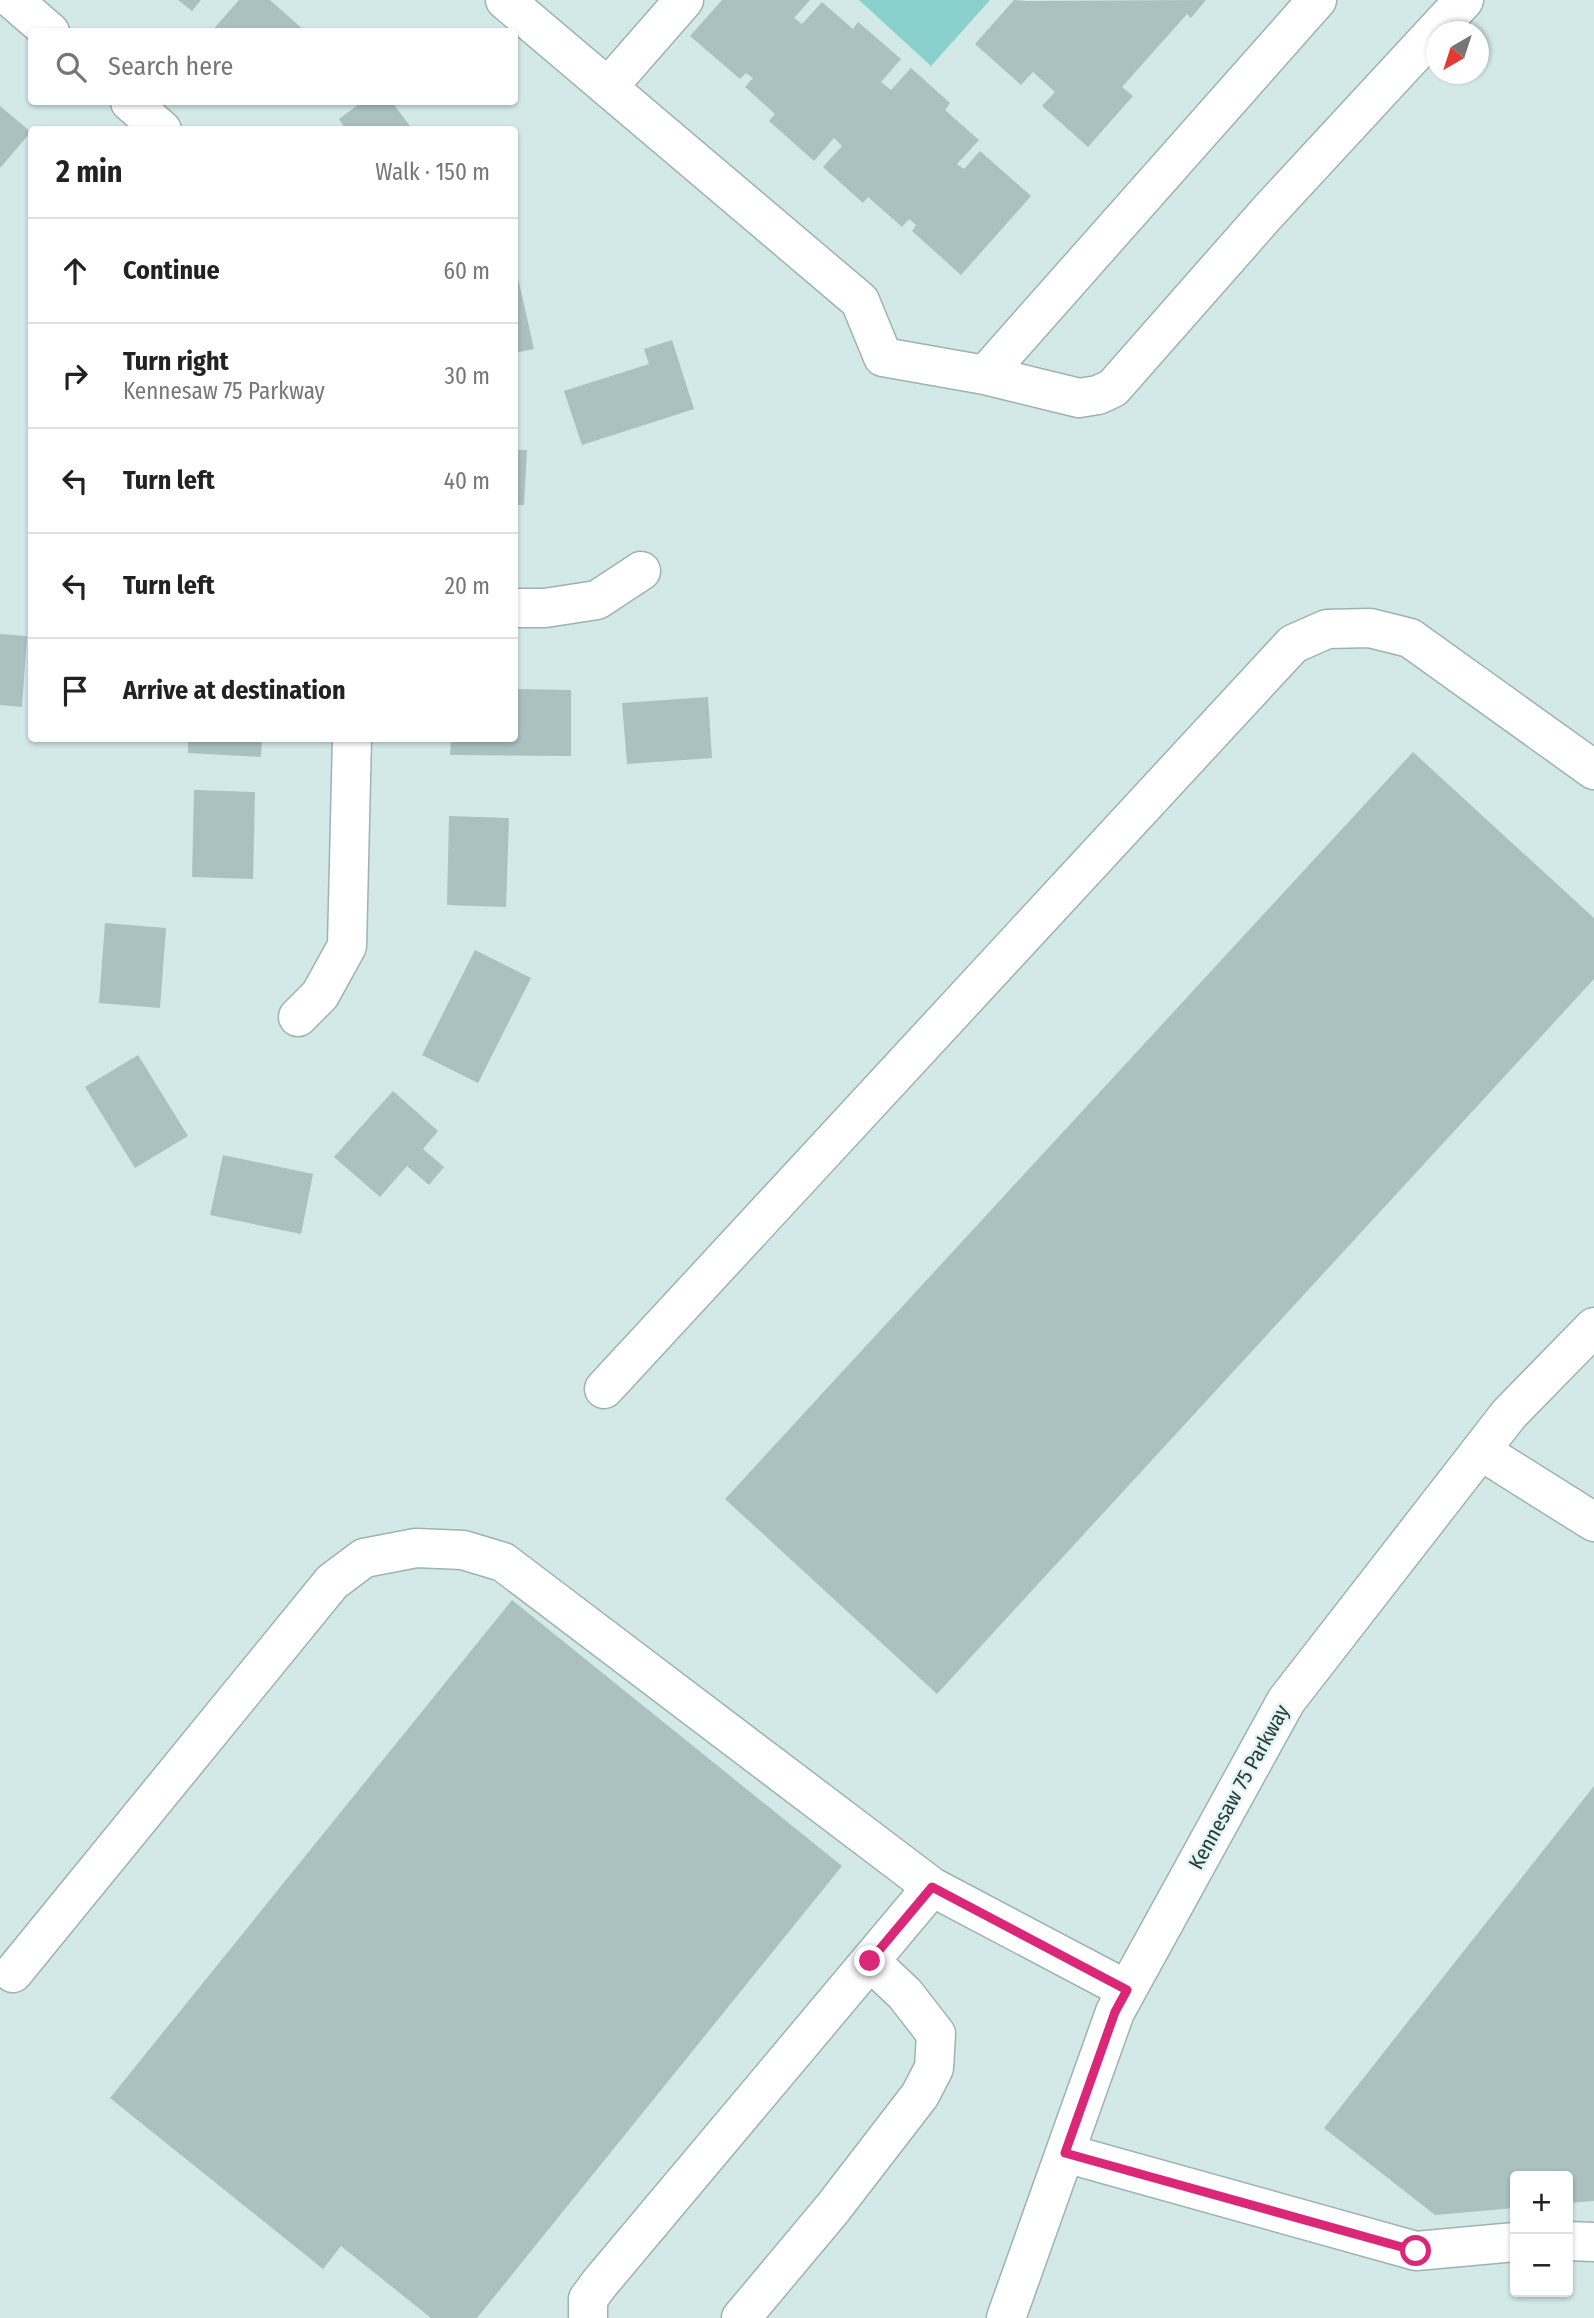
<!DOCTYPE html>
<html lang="en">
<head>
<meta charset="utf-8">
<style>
  :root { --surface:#fff; --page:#f2f2f2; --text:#222; --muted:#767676; --line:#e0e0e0 }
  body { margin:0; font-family:"Fira Sans Condensed",sans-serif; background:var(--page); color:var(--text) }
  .controls { position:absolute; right:21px; bottom:21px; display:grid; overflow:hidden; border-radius:7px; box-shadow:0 2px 5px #0004 }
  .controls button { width:63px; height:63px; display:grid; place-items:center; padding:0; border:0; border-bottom:2px solid var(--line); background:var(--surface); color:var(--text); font:35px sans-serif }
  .compass { position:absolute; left:1426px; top:21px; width:63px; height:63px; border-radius:50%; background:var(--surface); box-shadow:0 2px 5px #0004; rotate:219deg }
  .stop { position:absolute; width:21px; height:21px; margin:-16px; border:5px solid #db2777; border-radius:50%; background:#fff }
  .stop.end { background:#db2777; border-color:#fff; box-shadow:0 2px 7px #0008 }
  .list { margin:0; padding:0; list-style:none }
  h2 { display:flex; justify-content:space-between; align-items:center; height:91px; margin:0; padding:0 28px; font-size:30px }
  h2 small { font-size:23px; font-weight:400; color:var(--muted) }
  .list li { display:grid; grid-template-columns:46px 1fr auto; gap:21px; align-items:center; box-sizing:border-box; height:105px; padding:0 28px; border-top:2px solid var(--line) }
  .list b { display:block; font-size:26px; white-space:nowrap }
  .list p { margin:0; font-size:23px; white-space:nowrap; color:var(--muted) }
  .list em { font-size:23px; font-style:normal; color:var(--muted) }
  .icon { flex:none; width:38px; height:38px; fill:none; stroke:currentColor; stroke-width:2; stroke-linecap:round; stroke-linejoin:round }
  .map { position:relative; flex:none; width:1594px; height:2318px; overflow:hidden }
  .search { position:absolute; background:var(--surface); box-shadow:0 2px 5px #0004; left:28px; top:28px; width:490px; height:77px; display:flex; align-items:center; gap:18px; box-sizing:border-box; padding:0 24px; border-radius:7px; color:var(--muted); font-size:26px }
  .panel { position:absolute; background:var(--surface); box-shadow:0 2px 5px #0004; left:28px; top:126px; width:490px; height:616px; border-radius:7px }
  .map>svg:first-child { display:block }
  .green { fill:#8ad1cd }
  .building { fill:#aac1bf }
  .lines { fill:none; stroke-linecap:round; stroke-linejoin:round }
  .minor-casing { stroke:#9db3b2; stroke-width:41 }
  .minor { stroke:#fff; stroke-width:38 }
  .route { stroke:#db2777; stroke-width:9 }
  .labels { text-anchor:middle; stroke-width:5; stroke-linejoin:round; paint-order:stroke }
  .street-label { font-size:21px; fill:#2e3837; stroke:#dff6f5 }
</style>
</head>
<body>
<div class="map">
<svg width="1594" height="2318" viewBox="0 0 1594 2318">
  <rect width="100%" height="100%" fill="#d2e9e7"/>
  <!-- green -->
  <path class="green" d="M859,0H990L931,66Z"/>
  <!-- building -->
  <path class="building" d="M178,0H201L192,11Z
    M239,0H270L306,32H211Z
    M722,0H810L794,18L802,24L822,2L853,29L858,22L901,59L881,82L891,90L911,68L950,103L945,110L979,140L957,164L964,169L980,151L1031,196L961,275L912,231L916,225L909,219L902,227L868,197L863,203L823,167L842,146L834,138L814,161L769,121L775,114L745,87L753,78L746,73L740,79L690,36Z
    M1014,0L1028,1L1206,0L1191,18L1187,14L1122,87L1133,96L1088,147L1042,106L1055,92L1033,72L1021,85L975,44Z
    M362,102H392L413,130H346L339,119Z
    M0,106L31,132L0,168Z
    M514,260L534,349L514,353Z
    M672,340L694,409L582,445L564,391L649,364L644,349Z
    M514,450H527L524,505H514Z
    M0,634L27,636L22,707L0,705Z
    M514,689L571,690V756L450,755L451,738H514Z
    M708,697L712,758L627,764L622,703Z
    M188,738H262L261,757L188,753Z
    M1413,752L1594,918V979L937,1694L725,1499Z
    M194,790L255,792L253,879L192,877Z
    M449,816L509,818L506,907L447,905Z
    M105,923L166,928L160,1008L99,1003Z
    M475,950L531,978L478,1083L422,1055Z
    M138,1055L188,1136L135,1168L85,1087Z
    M393,1091L438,1131L423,1149L444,1167L429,1185L407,1166L380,1197L334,1157Z
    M223,1155L313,1174L301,1234L210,1215Z
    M512,1600L842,1866L477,2318H431L341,2246L323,2269L110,2098Z
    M1594,1786V2201L1568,2203V2176H1515V2208L1435,2215L1324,2128Z"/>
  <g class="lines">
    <!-- minor casing -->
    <g class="minor-casing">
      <path id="minor" d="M13,0L50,32
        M505,0L860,301L883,357L985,375L1079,398L1098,395L1113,388L1267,213L1464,0
        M608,87L684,0
        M130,102L162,130
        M985,375L1317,0
        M514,608H545L597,600L641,571
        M298,1017L320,995L347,946L352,738
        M604,1389L1293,644L1327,629L1370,628L1410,638L1594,770
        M1481,1451L1594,1522
        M13,1973L332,1582L364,1558L416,1548L463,1550L503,1562L932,1887L1127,1990
        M1065,2153L1416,2251L1515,2242
        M1568,2241L1594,2242
        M588,2318V2299L599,2284L932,1887
        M741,2318L833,2208L920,2095L934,2068L936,2034L905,1994L870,1961
        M1006,2318L1115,2012L1286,1701L1509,1414L1594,1327"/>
    </g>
    <!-- minor -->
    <use href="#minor" class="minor"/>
  </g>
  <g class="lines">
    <!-- route -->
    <path class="route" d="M870,1961L932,1887L1127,1990L1115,2012L1065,2153L1416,2251"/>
  </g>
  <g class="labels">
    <!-- street labels -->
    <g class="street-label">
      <text transform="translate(1239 1787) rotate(-61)" y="7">Kennesaw 75 Parkway</text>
    </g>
  </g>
</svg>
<div class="controls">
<button>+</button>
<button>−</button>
</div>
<svg class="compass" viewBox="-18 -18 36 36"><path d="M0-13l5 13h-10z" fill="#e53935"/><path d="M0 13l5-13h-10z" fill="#767676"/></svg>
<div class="stop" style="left:1416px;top:2251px"></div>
<div class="stop end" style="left:870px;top:1961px"></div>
<div class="search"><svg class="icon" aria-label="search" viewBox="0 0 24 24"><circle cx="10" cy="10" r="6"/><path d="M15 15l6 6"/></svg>Search here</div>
<section class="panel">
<h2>2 min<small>Walk · 150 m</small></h2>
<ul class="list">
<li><svg class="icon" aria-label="ahead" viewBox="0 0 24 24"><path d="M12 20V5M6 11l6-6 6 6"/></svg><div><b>Continue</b></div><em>60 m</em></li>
<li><svg class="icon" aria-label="right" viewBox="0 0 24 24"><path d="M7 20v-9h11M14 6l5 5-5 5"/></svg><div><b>Turn right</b><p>Kennesaw 75 Parkway</p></div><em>30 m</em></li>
<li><svg class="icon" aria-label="left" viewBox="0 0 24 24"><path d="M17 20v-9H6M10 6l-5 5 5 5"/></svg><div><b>Turn left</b></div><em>40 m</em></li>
<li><svg class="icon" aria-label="left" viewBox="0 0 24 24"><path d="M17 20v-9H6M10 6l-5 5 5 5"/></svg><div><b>Turn left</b></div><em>20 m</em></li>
<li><svg class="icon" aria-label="arrive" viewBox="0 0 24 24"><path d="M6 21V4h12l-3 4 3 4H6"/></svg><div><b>Arrive at destination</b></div></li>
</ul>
</section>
</div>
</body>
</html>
